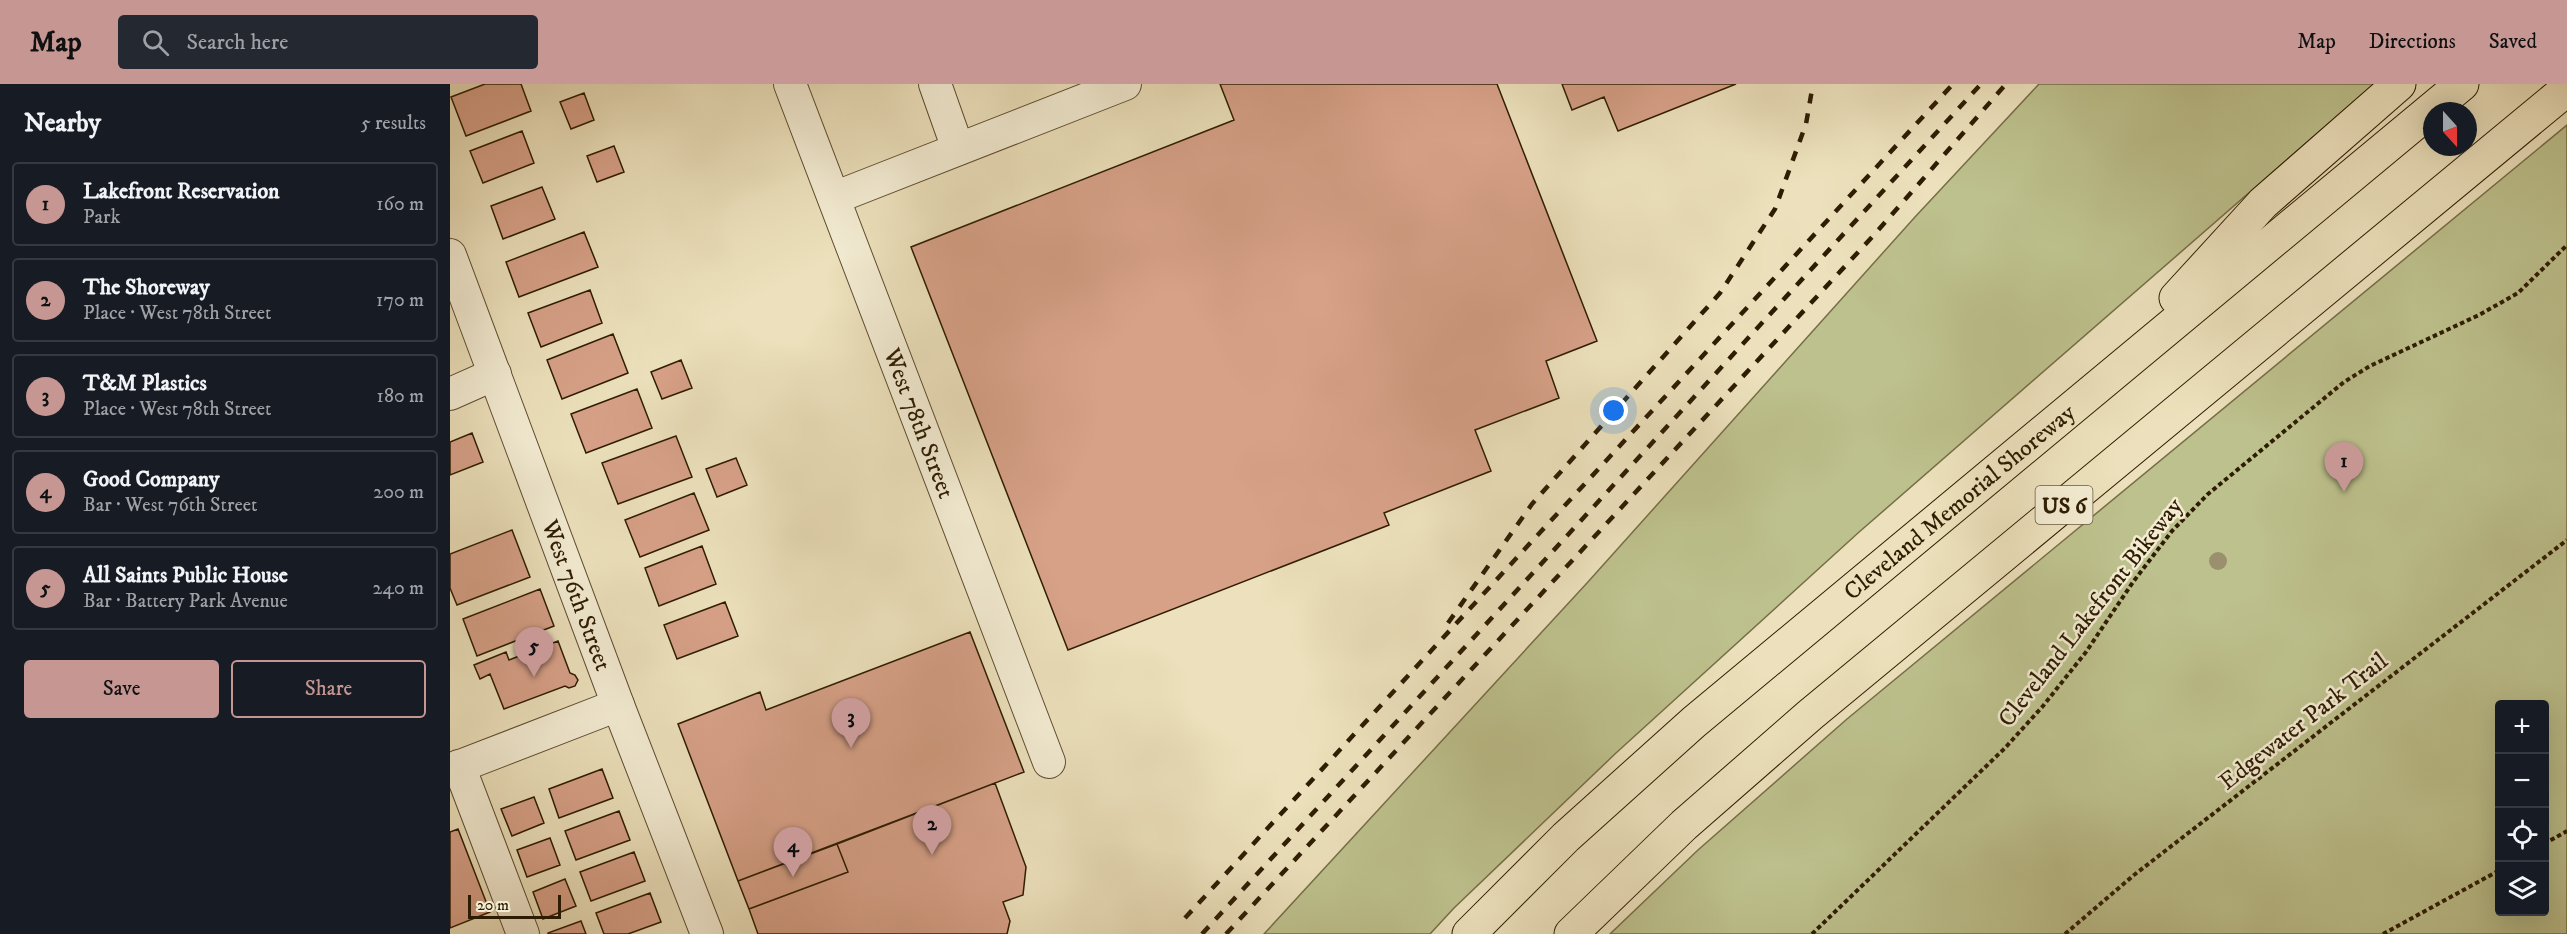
<!DOCTYPE html>
<html lang="en">
<head>
<meta charset="utf-8">
<style>
  :root { --surface:#171b24; --page:#242831; --text:#f1f3f6; --muted:#9ea1a6; --line:#363941; --accent:#c59692 }
  body { margin:0; font-family:"IM FELL DW Pica",serif; background:var(--page); color:var(--text) }
  .controls { position:absolute; right:18px; bottom:18px; display:grid; overflow:hidden; border-radius:6px; box-shadow:0 6px 24px #0002 }
  .controls button { width:54px; height:54px; display:grid; place-items:center; padding:0; border:0; border-bottom:2px solid var(--line); background:var(--surface); color:var(--text); font:30px sans-serif }
  .compass { position:absolute; left:1973px; top:18px; width:54px; height:54px; border-radius:50%; background:var(--surface); box-shadow:0 6px 24px #0002; rotate:159deg }
  .scale { position:absolute; left:18px; bottom:15px; width:93px; box-sizing:border-box; padding-left:6px; border:3px solid #2e1c02; border-top:0; font-size:16px; line-height:21px; white-space:nowrap; color:#2e1c02; -webkit-text-stroke:4px #f3ecd3; paint-order:stroke }
  .you { position:absolute; left:1164px; top:327px; width:21px; height:21px; margin:-15px; border:4px solid #fff; border-radius:50%; background:#1a73e8; box-shadow:0 0 0 9px #1a73e833 }
  .badge { display:grid; place-items:center; width:39px; height:39px; border-radius:50%; background:var(--accent); color:#111; font-size:20px; font-weight:700 }
  .pin { position:absolute; translate:-50% -50px; filter:drop-shadow(0 2px 3px #0008) }
  .pin::after { content:''; position:absolute; top:32px; width:21px; height:18px; background:inherit; clip-path:polygon(0 0,100% 0,50% 100%) }
  .list { margin:0; padding:0; list-style:none }
  h2 { display:flex; justify-content:space-between; align-items:center; height:78px; margin:0; padding:0 24px; font-size:26px }
  h2 small { font-size:20px; font-weight:400; color:var(--muted) }
  .list li { display:grid; grid-template-columns:39px 1fr auto; gap:18px; align-items:center; box-sizing:border-box; height:84px; margin:0 12px 12px; padding:0 12px; border:2px solid var(--line); border-radius:6px }
  .list b { display:block; font-size:22px; white-space:nowrap }
  .list p { margin:0; font-size:20px; white-space:nowrap; color:var(--muted) }
  .list em { font-size:20px; font-style:normal; color:var(--muted) }
  .actions { display:flex; gap:12px; padding:18px 24px }
  .actions a { flex:1; padding:14px 0; border:2px solid var(--accent); border-radius:6px; text-align:center; font-size:21px; color:var(--accent) }
  .actions .main { background:var(--accent); color:#111 }
  .icon { flex:none; width:33px; height:33px; fill:none; stroke:currentColor; stroke-width:2; stroke-linecap:round; stroke-linejoin:round }
  .map { position:relative; flex:none; width:2117px; height:850px; overflow:hidden }
  header { display:flex; align-items:center; gap:36px; box-sizing:border-box; height:84px; padding:0 30px; background:var(--accent); color:#111 }
  header strong { font-size:28px }
  nav { display:flex; gap:33px; margin-inline-start:auto; font-size:21px }
  .search { width:420px; height:54px; background:var(--page); display:flex; align-items:center; gap:15px; box-sizing:border-box; padding:0 21px; border-radius:6px; color:var(--muted); font-size:22px }
  main { display:flex }
  aside { flex:1; background:var(--surface) }
  .map>svg:first-child { display:block }
  .green { fill:#bdc18d; stroke:#766e48; stroke-width:1.5; fill-rule:evenodd }
  .building { fill:#d7a188; stroke:#2e1c02; stroke-width:1.5 }
  .lines { fill:none; stroke-linecap:round; stroke-linejoin:round }
  .minor-casing { stroke:#5e4d30; stroke-width:34 }
  .highway-casing { stroke:#2e1c02; stroke-width:35 }
  .path { stroke:#2e1c02; stroke-width:4; stroke-dasharray:4.5 3; stroke-linecap:butt }
  .minor { stroke:#f3ecd3; stroke-width:32 }
  .highway { stroke:#ece1bc; stroke-width:33 }
  .rail { stroke:#2e1c02; stroke-width:4.5; stroke-dasharray:10 10; stroke-linecap:butt }
  .tree { fill:#9b906d }
  .labels { text-anchor:middle; stroke-width:5; stroke-linejoin:round; paint-order:stroke }
  .shield { fill:#f3ecd3; stroke:#695a41; stroke-width:1.5 }
  .shield-label { font-size:22px; font-weight:bold; fill:#2e1c02 }
  .street-label { font-size:24px; fill:#2e1c02; stroke:#f3ecd3 }
</style>
</head>
<body>
<header>
<strong>Map</strong>
<div class="search"><svg class="icon" aria-label="search" viewBox="0 0 24 24"><circle cx="10" cy="10" r="6"/><path d="M15 15l6 6"/></svg>Search here</div>
<nav><a>Map</a><a>Directions</a><a>Saved</a></nav>
</header>
<main>
<aside>
<h2>Nearby<small>5 results</small></h2>
<ul class="list">
<li><span class="badge">1</span><div><b>Lakefront Reservation</b><p>Park</p></div><em>160 m</em></li>
<li><span class="badge">2</span><div><b>The Shoreway</b><p>Place · West 78th Street</p></div><em>170 m</em></li>
<li><span class="badge">3</span><div><b>T&amp;M Plastics</b><p>Place · West 78th Street</p></div><em>180 m</em></li>
<li><span class="badge">4</span><div><b>Good Company</b><p>Bar · West 76th Street</p></div><em>200 m</em></li>
<li><span class="badge">5</span><div><b>All Saints Public House</b><p>Bar · Battery Park Avenue</p></div><em>240 m</em></li>
</ul>
<div class="actions"><a class="main">Save</a><a>Share</a></div>
</aside>
<div class="map">
<svg width="2117" height="850" viewBox="0 0 2117 850">
  <rect width="100%" height="100%" fill="#ece1bc"/>
  <filter id="stains"><feTurbulence type="fractalNoise" baseFrequency=".00333" numOctaves="4"/><feColorMatrix values="0 0 0 0 .2 0 0 0 0 .09 0 0 0 0 .02 0 0 0 .5 -.17"/></filter>
  <radialGradient id="worn" r=".72"><stop offset=".6" stop-color="#630" stop-opacity="0"/><stop offset="1" stop-color="#630" stop-opacity=".3"/></radialGradient>
  <!-- green -->
  <path class="green" d="M1589,0H1924L1408,449L1166,669L1004,824L980,850H814L1137,499L1465,133Z
    M2117,41V850H1160L1248,766L1397,635ZM2050,620H2094V828H2050Z"/>
  <!-- building -->
  <path class="building" d="M35,0H71L81,27L16,52L1,13Z
    M770,0H1047L1147,257L1096,277L1109,314L1025,346L1041,387L934,429L939,441L618,566L461,163L784,36Z
    M1112,0H1286L1168,47L1154,13L1122,26Z
    M134,9L144,36L121,45L110,18Z
    M72,47L84,79L33,99L20,67Z
    M164,62L174,88L147,98L137,72Z
    M92,103L105,135L53,155L41,122Z
    M134,148L148,183L69,213L56,178Z
    M140,206L152,239L91,263L78,229Z
    M163,250L178,289L112,315L97,276Z
    M231,276L242,304L212,315L201,288Z
    M187,305L202,344L136,369L121,330Z
    M22,349L33,378L0,391V358Z
    M226,352L242,393L168,420L152,379Z
    M286,374L297,401L267,413L256,385Z
    M244,409L259,446L190,473L175,436Z
    M62,446L80,493L7,521L0,504V470Z
    M252,462L266,500L209,522L195,484Z
    M90,505L104,542L27,572L13,535Z
    M275,518L288,552L227,575L214,541Z
    M520,548L574,688L288,797L228,640L310,608L316,626Z
    M108,557L120,589L125,591L128,596L125,602L119,604L115,602L54,625L40,590L30,595L24,581L56,568L59,576Z
    M152,685L163,714L109,734L99,705Z
    M545,699L576,783L573,811L553,818L560,837L557,850H308L299,825L398,788L387,760Z
    M84,713L94,739L62,752L51,725Z
    M169,727L180,756L126,776L115,747Z
    M8,745L40,828L0,844V748Z
    M100,754L110,781L77,793L67,766Z
    M387,760L398,788L299,825L288,797Z
    M184,768L195,797L141,817L130,788Z
    M115,795L126,822L93,835L83,808Z
    M200,809L211,838L178,850H154L146,829Z
    M131,837L136,850H98V849Z"/>
  <g class="lines">
    <!-- minor casing -->
    <g class="minor-casing">
      <g id="minor">
        <path id="s1" d="M340,0L599,678"/>
        <path d="M485,0L508,65"/>
        <path d="M384,114L675,0"/>
        <path id="s2" d="M0,171L168,621L257,850"/>
        <path d="M0,310L45,290"/>
        <path d="M9,682L73,850"/>
        <path d="M0,686L168,621"/>
      </g>
    </g>
    <!-- highway casing -->
    <g class="highway-casing">
      <g id="highway">
        <path d="M1726,214L1813,119L1949,0"/>
        <path id="s3" d="M1019,850L1116,753L1244,638L2012,0"/>
        <path d="M1121,850L1234,741L1360,631L2117,5"/>
      </g>
    </g>
    <!-- path -->
    <path class="path" d="M2094,760L2117,747
      M1362,850L1555,664L1593,622L1636,568L1683,498L1722,447L1758,410L1894,298L1920,282L2029,231L2068,209L2117,161
      M1615,850L1684,791L2117,456
      M1933,850L2050,786"/>
    <!-- minor -->
    <use href="#minor" class="minor"/>
    <!-- highway -->
    <use href="#highway" class="highway"/>
    <!-- rail -->
    <path class="rail" d="M998,539L1082,420L1270,209L1325,125L1356,40L1363,0
      M735,834L1503,0
      M752,850L1531,0
      M776,850L1424,151L1556,0"/>
  </g>
  <!-- trees -->
  <circle class="tree" cx="1768" cy="477" r="9"/>
  <g class="labels">
    <!-- shield labels -->
    <rect class="shield" x="1585.5" y="402" width="57" height="38" rx="4.5"/>
    <g class="shield-label">
      <text x="1614" y="429">US 6</text>
    </g>
    <!-- street labels -->
    <g class="street-label">
      <text dy="8" stroke="none"><textPath href="#s1" startOffset="363">West 78th Street</textPath></text>
      <text dy="8" stroke="none"><textPath href="#s3" startOffset="654">Cleveland Memorial Shoreway</textPath></text>
      <text dy="8" stroke="none"><textPath href="#s2" startOffset="363">West 76th Street</textPath></text>
      <text transform="translate(1640 528) rotate(-52)" y="8">Cleveland Lakefront Bikeway</text>
      <text transform="translate(1853 637) rotate(-38)" y="8">Edgewater Park Trail</text>
    </g>
  </g>
  <rect width="100%" height="100%" filter="url(#stains)"/>
  <rect width="100%" height="100%" fill="url(#worn)"/>
</svg>
<div class="controls">
<button>+</button>
<button>−</button>
<button><svg class="icon" aria-label="locate" viewBox="0 0 24 24"><circle cx="12" cy="12" r="6"/><path d="M12 2v4M12 18v4M2 12h4M18 12h4"/></svg></button>
<button><svg class="icon" aria-label="layers" viewBox="0 0 24 24"><path d="M12 4l9 5-9 5-9-5zM3 14l9 5 9-5"/></svg></button>
</div>
<svg class="compass" viewBox="-18 -18 36 36"><path d="M0-13l5 13h-10z" fill="#e53935"/><path d="M0 13l5-13h-10z" fill="#9ea1a6"/></svg>
<div class="scale">20 m</div>
<div class="you"></div>
<div class="pin badge" style="left:1894px;top:408px">1</div>
<div class="pin badge" style="left:482px;top:771px">2</div>
<div class="pin badge" style="left:401px;top:664px">3</div>
<div class="pin badge" style="left:343px;top:793px">4</div>
<div class="pin badge" style="left:84px;top:593px">5</div>
</div>
</main>
</body>
</html>
